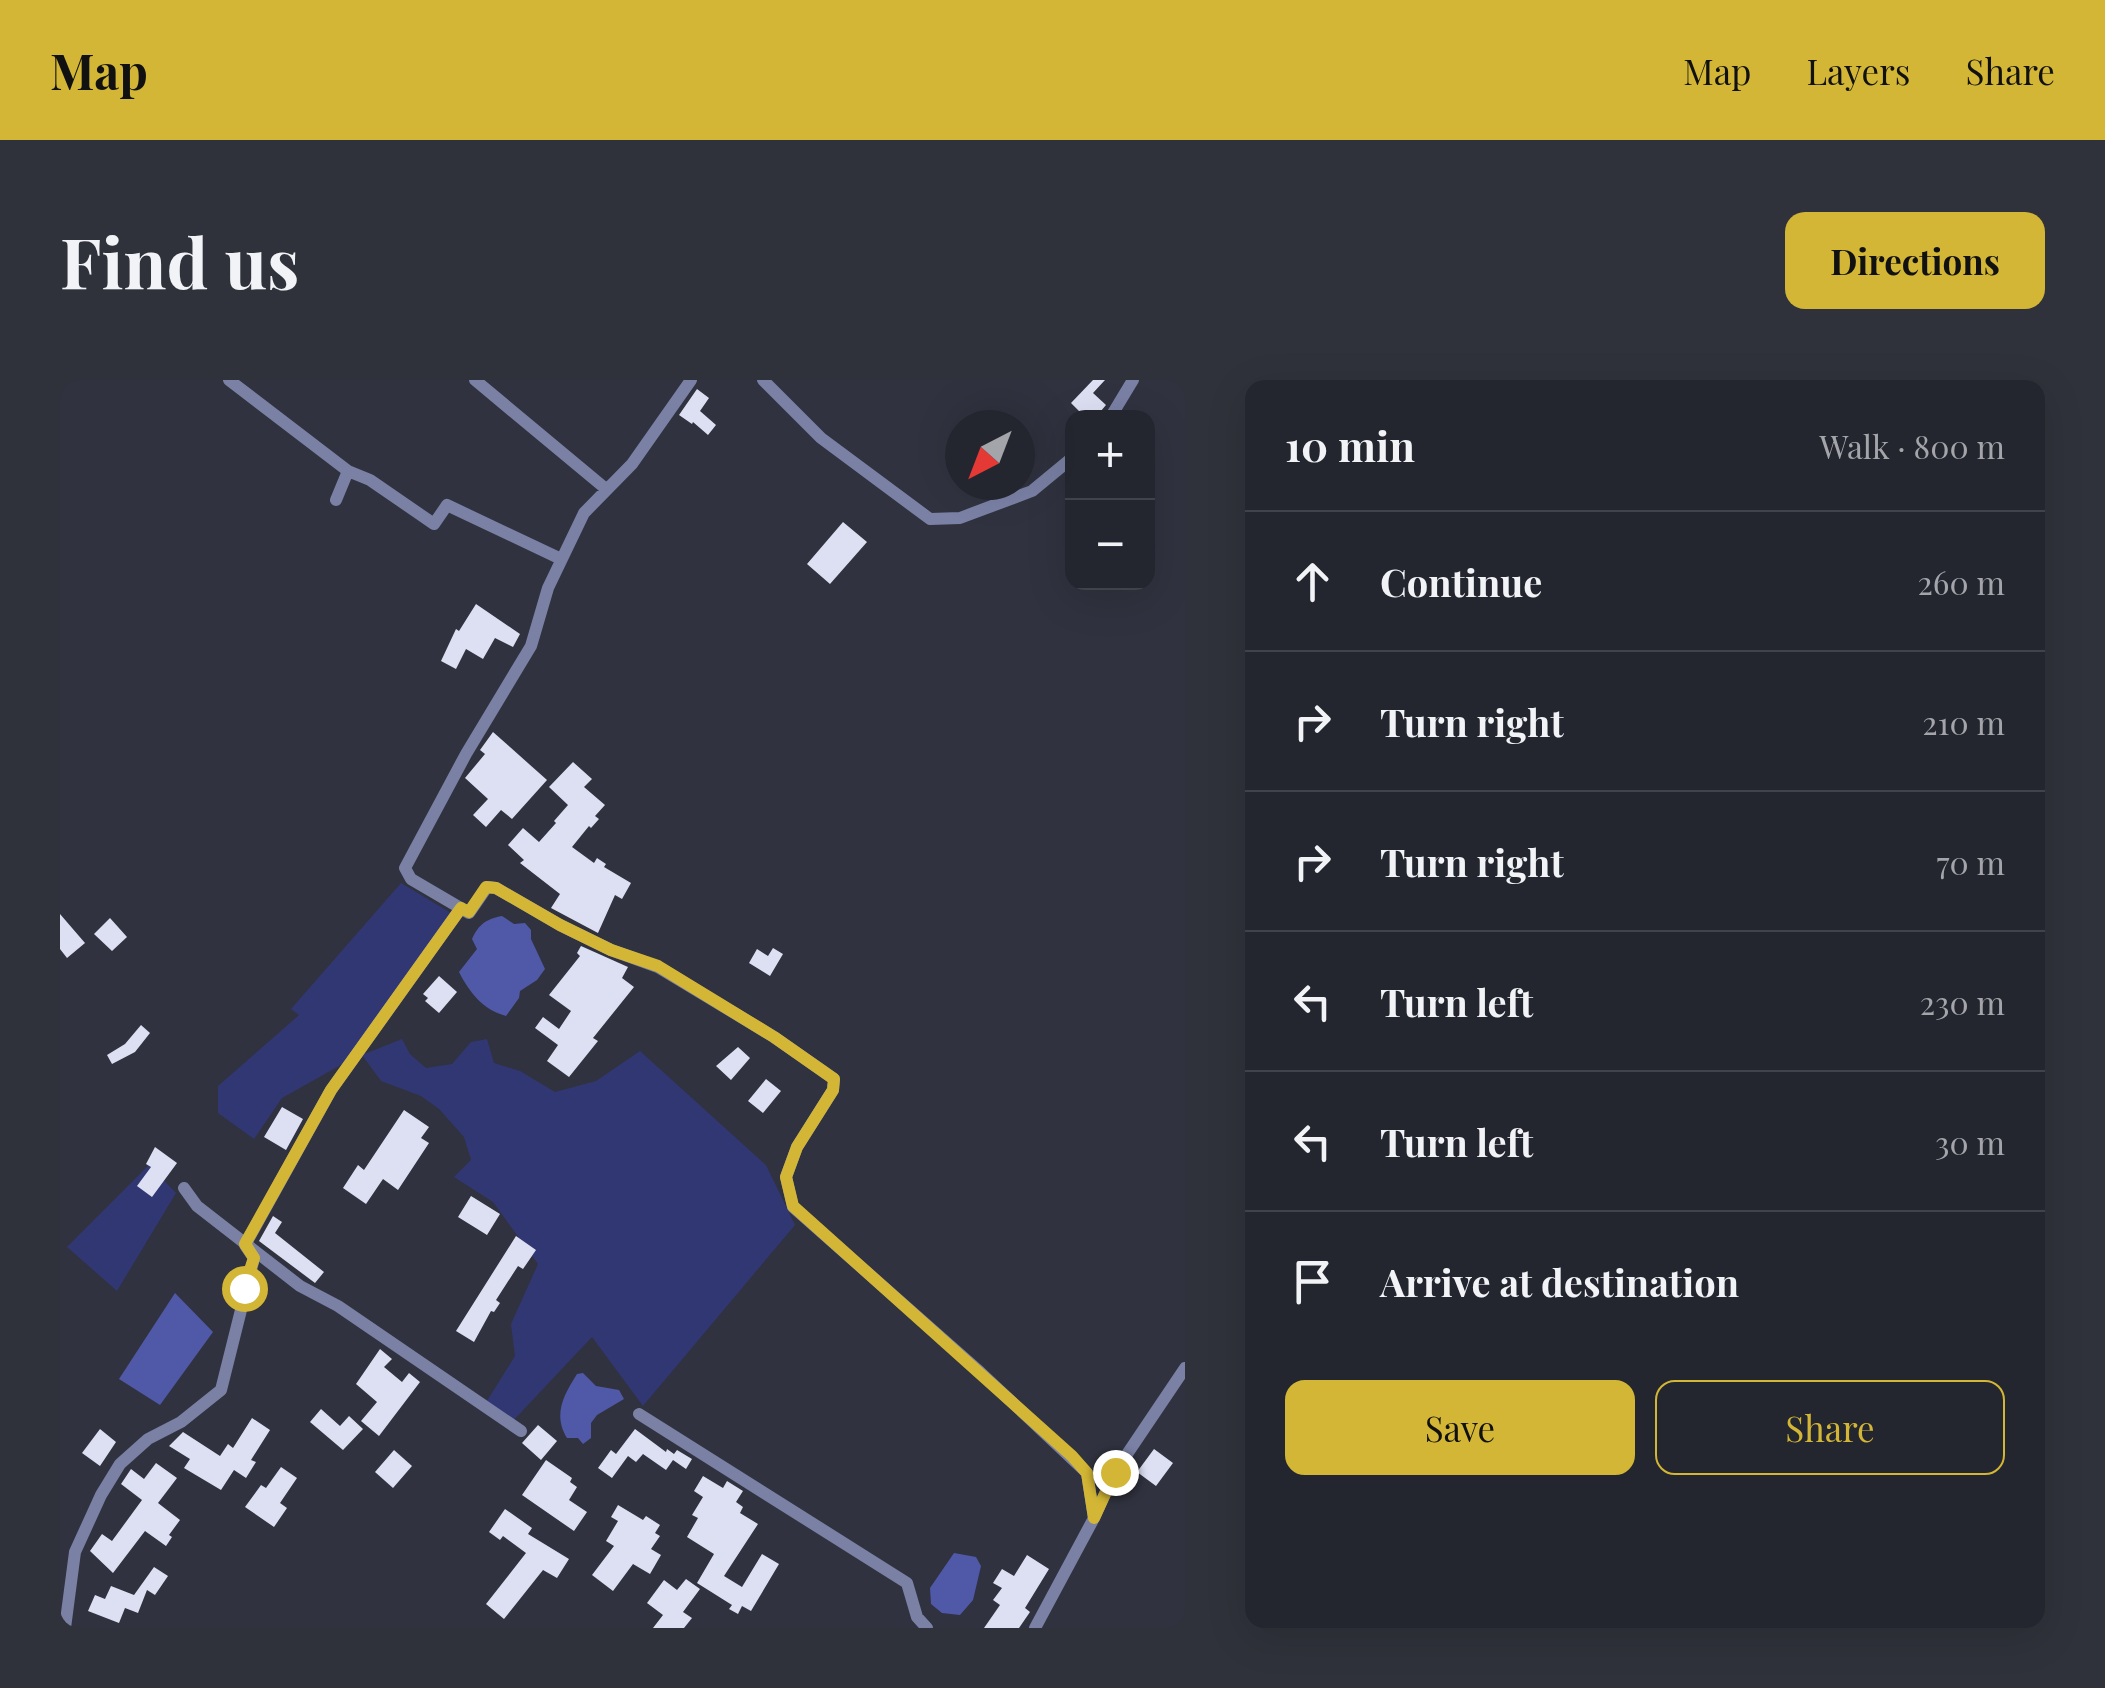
<!DOCTYPE html>
<html lang="en">
<head>
<meta charset="utf-8">
<style>
  :root { --surface:#24262f; --page:#30323b; --text:#f1f3f6; --muted:#a3a5aa; --line:#41434b; --accent:#d3b635 }
  body { margin:0; font-family:"Playfair Display",serif; background:var(--page); color:var(--text) }
  .controls { position:absolute; right:30px; top:30px; display:grid; overflow:hidden; border-radius:20px; box-shadow:0 10px 40px #0002 }
  .controls button { width:90px; height:90px; display:grid; place-items:center; padding:0; border:0; border-bottom:2px solid var(--line); background:var(--surface); color:var(--text); font:50px sans-serif }
  .compass { position:absolute; left:885px; top:30px; width:90px; height:90px; border-radius:50%; background:var(--surface); box-shadow:0 10px 40px #0002; rotate:222deg }
  .stop { position:absolute; width:30px; height:30px; margin:-22px; border:8px solid #d3b635; border-radius:50%; background:#fff }
  .stop.end { background:#d3b635; border-color:#fff; box-shadow:0 2px 10px #0008 }
  .list { margin:0; padding:0; list-style:none }
  h2 { display:flex; justify-content:space-between; align-items:center; height:130px; margin:0; padding:0 40px; font-size:42px }
  h2 small { font-size:32px; font-weight:400; color:var(--muted) }
  .list li { display:grid; grid-template-columns:65px 1fr auto; gap:30px; align-items:center; box-sizing:border-box; height:140px; padding:0 40px; border-top:2px solid var(--line) }
  .list b { display:block; font-size:38px; white-space:nowrap }
  .list em { font-size:32px; font-style:normal; color:var(--muted) }
  .actions { display:flex; gap:20px; padding:30px 40px }
  .actions a { flex:1; padding:22px 0; border:2px solid var(--accent); border-radius:20px; text-align:center; font-size:35px; color:var(--accent) }
  .actions .main { background:var(--accent); color:#111 }
  .icon { flex:none; width:55px; height:55px; fill:none; stroke:currentColor; stroke-width:2; stroke-linecap:round; stroke-linejoin:round }
  .map { position:relative; flex:none; width:1125px; height:1248px; overflow:hidden; border-radius:20px }
  header { display:flex; align-items:center; gap:60px; box-sizing:border-box; height:140px; padding:0 50px; background:var(--accent); color:#111 }
  header strong { font-size:48px }
  nav { display:flex; gap:55px; margin-inline-start:auto; font-size:35px }
  .intro { display:flex; align-items:center; justify-content:space-between; box-sizing:border-box; height:240px; padding:0 60px }
  h1 { margin:0; font-size:70px }
  .button { padding:25px 45px; border-radius:20px; background:var(--accent); color:#111; font-size:35px; font-weight:700 }
  main { display:flex; gap:60px; padding:0 60px }
  aside { flex:1; background:var(--surface); border-radius:20px; box-shadow:0 10px 40px #0002 }
  .map>svg:first-child { display:block }
  .green { fill:#313772 }
  .water { fill:#5059a7 }
  .building { fill:#dce0f2 }
  .lines { fill:none; stroke-linecap:round; stroke-linejoin:round }
  .minor { stroke:#7a81a5; stroke-width:12 }
  .route { stroke:#d3b635; stroke-width:12 }
</style>
</head>
<body>
<header>
<strong>Map</strong>
<nav><a>Map</a><a>Layers</a><a>Share</a></nav>
</header>
<div class="intro"><h1>Find us</h1><a class="button">Directions</a></div>
<main>
<div class="map">
<svg width="1125" height="1248" viewBox="0 0 1125 1248">
  <rect width="100%" height="100%" fill="#30323f"/>
  <!-- green -->
  <path class="green" d="M341,503L396,536L295,677L222,718L194,759L158,733V706L239,635L231,629Z
    M342,659L350,674L366,688L392,684L411,662L427,659L434,683L460,691L495,712L536,701L580,671L706,785L735,845L583,1026L532,957L451,1043L425,1024L455,976L451,944L478,884L433,822L394,797L411,780L404,757L379,729L361,716L321,701L302,675Z
    M89,785L116,813L57,911L7,867Z"/>
  <!-- water -->
  <path class="water" d="M442,536L454,544L465,543L471,550V559L485,589L477,600L460,611L459,618L446,636C422,629 410,613 399,592L417,569L412,559C419,544 426,539 442,536Z
    M115,913L153,952L100,1025L59,999Z
    M523,993L536,1006L559,1010L564,1019L537,1035L531,1043V1058L523,1064L518,1058H507C493,1035 503,1016 517,994Z
    M894,1173L916,1177L921,1186L913,1220L900,1235L882,1233L871,1224L870,1208Z"/>
  <!-- building -->
  <path class="building" d="M1033,0H1045L1033,13L1046,25L1035,38H1015L1020,32L1011,23Z
    M637,9L649,18L640,31L656,45L648,55L633,42L632,44L619,35Z
    M783,142L807,162L770,204L747,184Z
    M416,224L460,254L453,267L435,258L423,279L406,269L396,289L381,281L396,249L399,251Z
    M433,352L487,400L452,439L441,430L426,447L413,435L428,419L405,398L425,374L420,370Z
    M513,382L532,399L524,407L545,425L535,436L539,439L531,448L529,446L512,467L534,483L537,478L546,484L544,487L571,503L562,519L555,515L538,553L491,528L500,514L460,483L464,480L448,465L463,448L479,462L496,443L494,441L508,425L489,407Z
    M0,534L25,563L7,578L0,569Z
    M50,538L67,557L52,571L34,554Z
    M521,566L568,587L562,598L574,607L533,658L538,661L509,697L487,681L498,665L475,648L483,637L499,649L511,631L489,615L520,576L517,573Z
    M713,568L723,574L710,596L689,583L697,569L708,576Z
    M379,596L397,612L379,633L365,621L368,618L363,614Z
    M81,645L90,653L75,672L52,684L47,675L65,664Z
    M678,667L690,678L671,700L656,686Z
    M706,699L721,711L703,733L688,721Z
    M222,727L243,739L226,770L204,757Z
    M344,730L369,747L361,758L369,763L338,810L323,799L306,824L283,808L298,785L304,790Z
    M95,767L117,783L92,817L77,806L91,787L86,784Z
    M411,816L440,834L427,855L398,837Z
    M213,836L222,842L215,853L264,892L255,903L199,861Z
    M456,856L476,870L463,889L458,886L436,920L440,923L434,932L431,931L414,962L396,951Z
    M320,969L332,979L324,987L342,1002L349,993L360,1002L319,1056L301,1041L317,1022L296,1004Z
    M261,1029L280,1046L289,1036L303,1049L283,1070L250,1042Z
    M192,1038L210,1050L191,1080L196,1082L186,1098L174,1090L161,1110L124,1088L130,1079L109,1066L123,1052L160,1076L168,1064L173,1068Z
    M478,1045L497,1061L481,1080L462,1063Z
    M40,1049L56,1062L40,1086L22,1073Z
    M575,1049L606,1072L607,1069L614,1074L617,1070L632,1079L626,1089L613,1080L606,1090L583,1074L576,1082L568,1076L552,1098L538,1088L551,1070L556,1074Z
    M1094,1069L1113,1083L1096,1106L1077,1092Z
    M334,1070L352,1086L333,1108L315,1092Z
    M486,1080L512,1098L510,1102L517,1107L509,1120L527,1132L514,1151L462,1115Z
    M96,1083L117,1098L98,1123L120,1140L109,1155L112,1157L106,1166L85,1151L53,1193L30,1171L42,1154L52,1161L82,1120L61,1104L71,1089L84,1099Z
    M221,1087L237,1098L220,1123L227,1128L214,1147L185,1127L201,1105L206,1108Z
    M643,1096L663,1108L667,1101L683,1111L676,1122L683,1127L680,1133L698,1144L664,1196L682,1207L702,1174L719,1184L691,1231L682,1226L678,1234L669,1229L672,1225L637,1203L654,1174L627,1157L638,1138L632,1135L643,1117L634,1111Z
    M558,1125L583,1140L586,1136L600,1145L595,1153L600,1156L591,1169L601,1175L590,1194L573,1184L553,1211L532,1195L554,1166L546,1161L558,1141L551,1137Z
    M445,1129L472,1148L468,1154L509,1179L497,1198L483,1190L444,1239L426,1224L466,1173L443,1156L440,1160L429,1152Z
    M967,1175L989,1189L965,1228L970,1232L959,1248H924L940,1225L933,1220L942,1208L933,1203L942,1189L954,1196Z
    M94,1187L108,1196L95,1215L87,1210L78,1233L65,1228L59,1243L28,1231L35,1215L45,1219L51,1206L74,1215Z
    M626,1199L640,1209L623,1232L632,1238L624,1248H593L603,1235L587,1223L604,1200L617,1210Z"/>
  <g class="lines">
    <!-- minor -->
    <path class="minor" d="M169,0L288,91L276,120
      M415,0L546,109
      M631,0L572,84L524,133L488,208L471,266L406,374L345,488L351,499L409,533L427,507L436,508L500,545L551,570L598,587L714,657L774,699L773,710L737,767L726,797L733,827L920,992L1027,1093L1034,1138L975,1248
      M703,0L761,58L870,139L900,138L972,111L1012,78
      M1050,38L1073,0
      M288,91L310,100L374,144L387,125L501,179
      M124,808L137,826L240,906L278,926L461,1051
      M579,1034L847,1203L857,1237L867,1248
      M1034,1138L1055,1092L1125,988
      M5,1248L15,1172L41,1115L60,1084L88,1059L121,1042L161,1010L194,878L185,865L271,710L401,528"/>
  </g>
  <g class="lines">
    <!-- route -->
    <path class="route" d="M184,908L194,878L185,864L271,710L401,528L409,532L426,507L436,508L500,545L551,570L598,586L714,657L774,699L773,710L737,767L726,797L733,826L1012,1076L1027,1093L1034,1138L1055,1092"/>
  </g>
</svg>
<div class="controls">
<button>+</button>
<button>−</button>
</div>
<svg class="compass" viewBox="-18 -18 36 36"><path d="M0-13l5 13h-10z" fill="#e53935"/><path d="M0 13l5-13h-10z" fill="#a3a5aa"/></svg>
<div class="stop" style="left:184px;top:908px"></div>
<div class="stop end" style="left:1055px;top:1092px"></div>
</div>
<aside>
<h2>10 min<small>Walk · 800 m</small></h2>
<ul class="list">
<li><svg class="icon" aria-label="ahead" viewBox="0 0 24 24"><path d="M12 20V5M6 11l6-6 6 6"/></svg><div><b>Continue</b></div><em>260 m</em></li>
<li><svg class="icon" aria-label="right" viewBox="0 0 24 24"><path d="M7 20v-9h11M14 6l5 5-5 5"/></svg><div><b>Turn right</b></div><em>210 m</em></li>
<li><svg class="icon" aria-label="right" viewBox="0 0 24 24"><path d="M7 20v-9h11M14 6l5 5-5 5"/></svg><div><b>Turn right</b></div><em>70 m</em></li>
<li><svg class="icon" aria-label="left" viewBox="0 0 24 24"><path d="M17 20v-9H6M10 6l-5 5 5 5"/></svg><div><b>Turn left</b></div><em>230 m</em></li>
<li><svg class="icon" aria-label="left" viewBox="0 0 24 24"><path d="M17 20v-9H6M10 6l-5 5 5 5"/></svg><div><b>Turn left</b></div><em>30 m</em></li>
<li><svg class="icon" aria-label="arrive" viewBox="0 0 24 24"><path d="M6 21V4h12l-3 4 3 4H6"/></svg><div><b>Arrive at destination</b></div></li>
</ul>
<div class="actions"><a class="main">Save</a><a>Share</a></div>
</aside>
</main>
</body>
</html>
